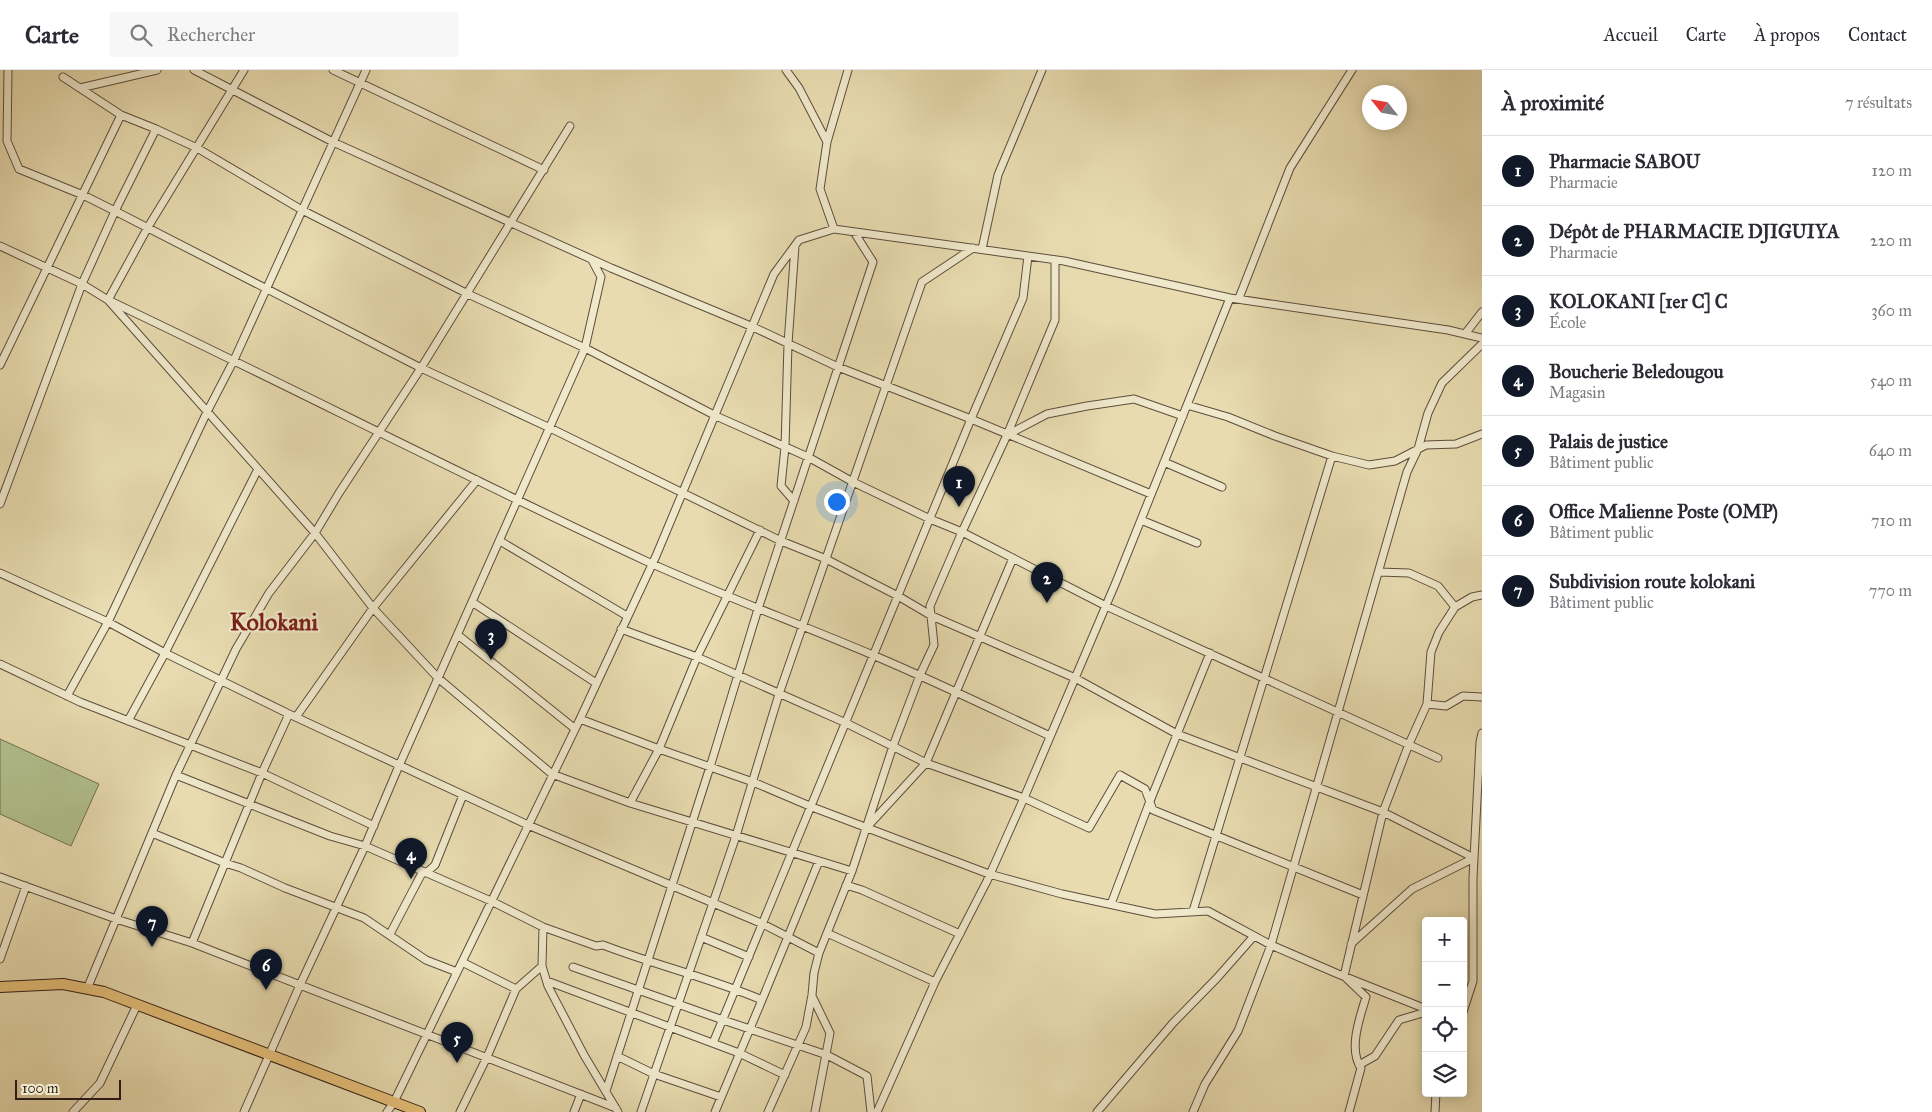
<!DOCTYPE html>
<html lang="fr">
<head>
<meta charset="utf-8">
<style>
  :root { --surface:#fff; --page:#f7f7f7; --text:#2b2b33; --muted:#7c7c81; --line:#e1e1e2; --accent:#111827 }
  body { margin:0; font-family:"IM FELL Great Primer",serif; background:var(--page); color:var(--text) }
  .controls { position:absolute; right:15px; bottom:15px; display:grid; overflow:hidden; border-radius:5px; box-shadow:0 2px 12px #0003 }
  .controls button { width:45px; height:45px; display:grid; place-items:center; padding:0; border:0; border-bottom:1px solid var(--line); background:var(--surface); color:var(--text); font:25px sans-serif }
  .compass { position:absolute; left:1362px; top:15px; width:45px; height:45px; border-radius:50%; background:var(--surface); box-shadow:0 2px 12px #0003; rotate:301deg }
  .scale { position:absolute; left:15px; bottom:12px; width:106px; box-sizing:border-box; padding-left:5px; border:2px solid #311e17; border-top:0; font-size:14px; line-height:18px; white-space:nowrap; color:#311e17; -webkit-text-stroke:4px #efe8cb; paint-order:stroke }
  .you { position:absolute; left:836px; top:431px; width:18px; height:18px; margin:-12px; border:4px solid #fff; border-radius:50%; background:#1a73e8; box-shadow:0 0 0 8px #1a73e833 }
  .badge { display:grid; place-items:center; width:32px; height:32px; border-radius:50%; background:var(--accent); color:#fff; font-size:16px; font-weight:700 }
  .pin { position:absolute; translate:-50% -41px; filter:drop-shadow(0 1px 2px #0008) }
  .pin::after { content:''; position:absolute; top:26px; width:18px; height:15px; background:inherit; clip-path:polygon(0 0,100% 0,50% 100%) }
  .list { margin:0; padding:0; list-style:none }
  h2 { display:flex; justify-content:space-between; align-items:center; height:65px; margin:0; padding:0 20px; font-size:21px }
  h2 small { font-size:16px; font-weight:400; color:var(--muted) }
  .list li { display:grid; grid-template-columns:32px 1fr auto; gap:15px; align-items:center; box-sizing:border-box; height:70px; padding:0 20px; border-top:1px solid var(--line) }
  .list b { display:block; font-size:19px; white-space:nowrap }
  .list p { margin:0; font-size:16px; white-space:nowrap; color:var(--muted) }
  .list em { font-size:16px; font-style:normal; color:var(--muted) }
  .icon { flex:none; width:28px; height:28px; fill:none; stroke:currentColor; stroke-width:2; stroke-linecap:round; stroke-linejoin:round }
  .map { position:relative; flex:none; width:1482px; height:1042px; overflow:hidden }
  header { display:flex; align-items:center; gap:30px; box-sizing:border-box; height:70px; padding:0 25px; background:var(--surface); border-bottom:1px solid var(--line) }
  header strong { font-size:24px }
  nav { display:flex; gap:28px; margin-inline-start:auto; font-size:18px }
  .search { width:350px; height:45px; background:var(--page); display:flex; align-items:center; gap:12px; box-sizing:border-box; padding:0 18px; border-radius:5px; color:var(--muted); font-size:19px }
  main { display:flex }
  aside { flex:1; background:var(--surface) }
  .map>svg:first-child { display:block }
  .green { fill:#b1c18f; stroke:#717053 }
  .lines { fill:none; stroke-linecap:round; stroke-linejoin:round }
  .minor-casing { stroke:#5e4d3d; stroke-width:9 }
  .highway-casing { stroke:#311e17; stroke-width:12 }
  .minor { stroke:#efe8cb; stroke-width:7 }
  .highway { stroke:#e4be78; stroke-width:10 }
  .labels { text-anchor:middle; stroke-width:4.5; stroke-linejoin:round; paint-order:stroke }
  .town-label { font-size:24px; font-weight:bold; fill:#7a1f14; stroke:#efe8cb }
</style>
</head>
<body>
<header>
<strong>Carte</strong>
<div class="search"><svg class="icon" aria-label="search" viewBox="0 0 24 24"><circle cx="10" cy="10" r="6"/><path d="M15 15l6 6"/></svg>Rechercher</div>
<nav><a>Accueil</a><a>Carte</a><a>À propos</a><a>Contact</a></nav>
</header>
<main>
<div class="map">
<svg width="1482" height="1042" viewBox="0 0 1482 1042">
  <rect width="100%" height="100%" fill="#e7dbaf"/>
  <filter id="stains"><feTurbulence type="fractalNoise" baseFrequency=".004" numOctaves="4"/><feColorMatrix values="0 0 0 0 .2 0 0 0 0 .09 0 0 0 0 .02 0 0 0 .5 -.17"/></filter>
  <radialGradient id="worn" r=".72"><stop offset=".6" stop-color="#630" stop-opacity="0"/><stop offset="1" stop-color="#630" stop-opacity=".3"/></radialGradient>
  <!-- green -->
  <path class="green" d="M0,669L99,714L71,776L0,744Z"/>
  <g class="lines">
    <!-- minor casing -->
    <g class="minor-casing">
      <path id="minor" d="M8,0L7,71L19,99L83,125L115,141L421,298L550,358L781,471L826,489L898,526L932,546L1075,608L1177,664L1383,742L1474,788L1412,819L1351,874
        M194,0L333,72L611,198L753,257L838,297L971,349L1151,424
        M244,0L148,157L108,230C289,316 467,408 648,492C723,526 800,554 875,586C934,611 992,639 1050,666
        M333,0L544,100
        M786,0L799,18L827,72
        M63,7L121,45L156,59L197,78L302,140L468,224L585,278L716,346L808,387L853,412L930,449L962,462L1106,536L1438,688
        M80,18L157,0
        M834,159L820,119L827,72L848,0
        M0,176L82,214L108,230L315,463L373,538L438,608L552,704L630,733L852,801
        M982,179L998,105L1042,0
        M1239,228L1290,98L1352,0
        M1465,264L1482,242
        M0,295L121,45
        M1187,335L1228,347L1275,366L1332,386L1369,395L1395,391L1426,375L1456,374L1482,364
        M1007,365L1047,344L1087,336L1134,329L1183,346
        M1164,392L1222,417
        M794,431L781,416L785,377L788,274L795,176
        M0,434L82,214L115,141L156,59
        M1141,450L1197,473
        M500,471L627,546
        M1379,502L1409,503L1438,516L1455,537
        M0,503L108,552L165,583L289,644L528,755L763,854L819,883
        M472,532L596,613
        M621,559L697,587L846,653L926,693L1024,728L1089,758L1120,705L1145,719L1153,740L1363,825
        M458,565L574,658
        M0,594L80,632L262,703L374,756
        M67,626L108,552L207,342L234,290L366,0
        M1427,634L1446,636L1463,626L1482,627
        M296,647L373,538L477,410
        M580,649L659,679L753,712L812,737L989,804L1062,824L1155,844L1208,841L1271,875L1338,904L1426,939
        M128,651L165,583L258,399
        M176,705L330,766L365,776L491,831L543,857L596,876L603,875C655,895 710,908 762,930L715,1042
        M630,733L659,679L697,587L760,460
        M869,755L926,693L1013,488
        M152,763L225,793L241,798L285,818L364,848L426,890L457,902
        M0,807L116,849L192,873L616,1038
        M846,815L862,820L960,864
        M1111,834L1150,731L1210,583
        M1193,841L1332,386
        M543,857L542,896L548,916L584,985L618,1042
        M827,863L935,912
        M390,864L422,803H426L435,795L463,725
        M701,867L749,887
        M192,873L262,703L289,644
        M0,889L26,816
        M462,892L516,919
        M573,897L723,950L827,985L867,1006L871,1042
        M547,911L739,983L785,1005
        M87,919L176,705L236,579L269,523L315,463L339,423L421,298L570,56
        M812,926L830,963L815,1042
        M762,930L819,791
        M1463,942L1473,911V808L1480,672L1482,663
        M713,973L971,349L1023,228L1028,186
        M617,986L654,1004L721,1027
        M1359,995L1375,986L1399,950L1426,942
        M606,1021L710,697L758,539L873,192L854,162
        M73,1042L100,1013L137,935
        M244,1042L300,915L365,776L398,698L585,278L601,207L592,190
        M387,1042L394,1032L580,649L656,486L774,204L799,170L834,159L1064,191L1230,228L1448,260L1482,268
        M460,1042L487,987L516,919L542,896
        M574,1042L581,1024
        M641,1042L736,766L779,624L922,212L973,178
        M768,1042L806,957L812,925L814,903L819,883L852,801L893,676L920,605L934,575L930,536L962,462L1007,365L1055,250V190
        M877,1042L935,912L987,811L1024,728L1116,512L1230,228
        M1097,1042L1173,953L1217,908L1254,866
        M1193,1042L1205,1014L1238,961L1271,875L1407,402L1418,379L1428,343L1442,313L1482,274
        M1349,1042L1361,998C1348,979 1360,947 1366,927L1344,906L1383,742L1409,674L1427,634L1431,582L1439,562L1455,537L1472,527L1482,525
        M1435,1042L1436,1023"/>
    </g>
    <!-- highway casing -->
    <g class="highway-casing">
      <path id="highway" d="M0,917L63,914L104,922L420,1042"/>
    </g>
    <!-- minor -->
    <use href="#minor" class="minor"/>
    <!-- highway -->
    <use href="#highway" class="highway"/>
  </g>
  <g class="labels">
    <!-- town labels -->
    <g class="town-label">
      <text x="274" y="560">Kolokani</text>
    </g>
  </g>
  <rect width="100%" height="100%" filter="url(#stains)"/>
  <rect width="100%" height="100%" fill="url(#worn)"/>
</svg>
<div class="controls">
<button>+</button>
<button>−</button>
<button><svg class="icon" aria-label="locate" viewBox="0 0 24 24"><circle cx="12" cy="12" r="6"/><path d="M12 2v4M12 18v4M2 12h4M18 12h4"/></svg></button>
<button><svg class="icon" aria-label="layers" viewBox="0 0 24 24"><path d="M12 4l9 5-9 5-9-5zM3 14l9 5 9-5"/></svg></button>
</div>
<svg class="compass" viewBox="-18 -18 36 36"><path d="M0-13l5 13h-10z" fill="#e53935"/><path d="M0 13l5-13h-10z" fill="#7c7c81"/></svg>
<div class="scale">100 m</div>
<div class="you"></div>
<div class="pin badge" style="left:959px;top:437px">1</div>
<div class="pin badge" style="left:1047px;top:533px">2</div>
<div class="pin badge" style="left:491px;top:590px">3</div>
<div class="pin badge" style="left:411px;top:809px">4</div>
<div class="pin badge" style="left:457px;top:993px">5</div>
<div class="pin badge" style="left:266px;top:920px">6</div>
<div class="pin badge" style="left:152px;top:877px">7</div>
</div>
<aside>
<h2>À proximité<small>7 résultats</small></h2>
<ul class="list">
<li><span class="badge">1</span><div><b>Pharmacie SABOU</b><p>Pharmacie</p></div><em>120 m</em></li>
<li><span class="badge">2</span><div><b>Dépôt de PHARMACIE DJIGUIYA</b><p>Pharmacie</p></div><em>220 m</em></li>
<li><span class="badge">3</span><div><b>KOLOKANI [1er C] C</b><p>École</p></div><em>360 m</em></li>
<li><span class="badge">4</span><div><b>Boucherie Beledougou</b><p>Magasin</p></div><em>540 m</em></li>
<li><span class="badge">5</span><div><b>Palais de justice</b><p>Bâtiment public</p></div><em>640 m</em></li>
<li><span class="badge">6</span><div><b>Office Malienne Poste (OMP)</b><p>Bâtiment public</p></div><em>710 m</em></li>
<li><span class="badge">7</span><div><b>Subdivision route kolokani</b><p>Bâtiment public</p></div><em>770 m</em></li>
</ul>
</aside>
</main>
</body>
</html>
